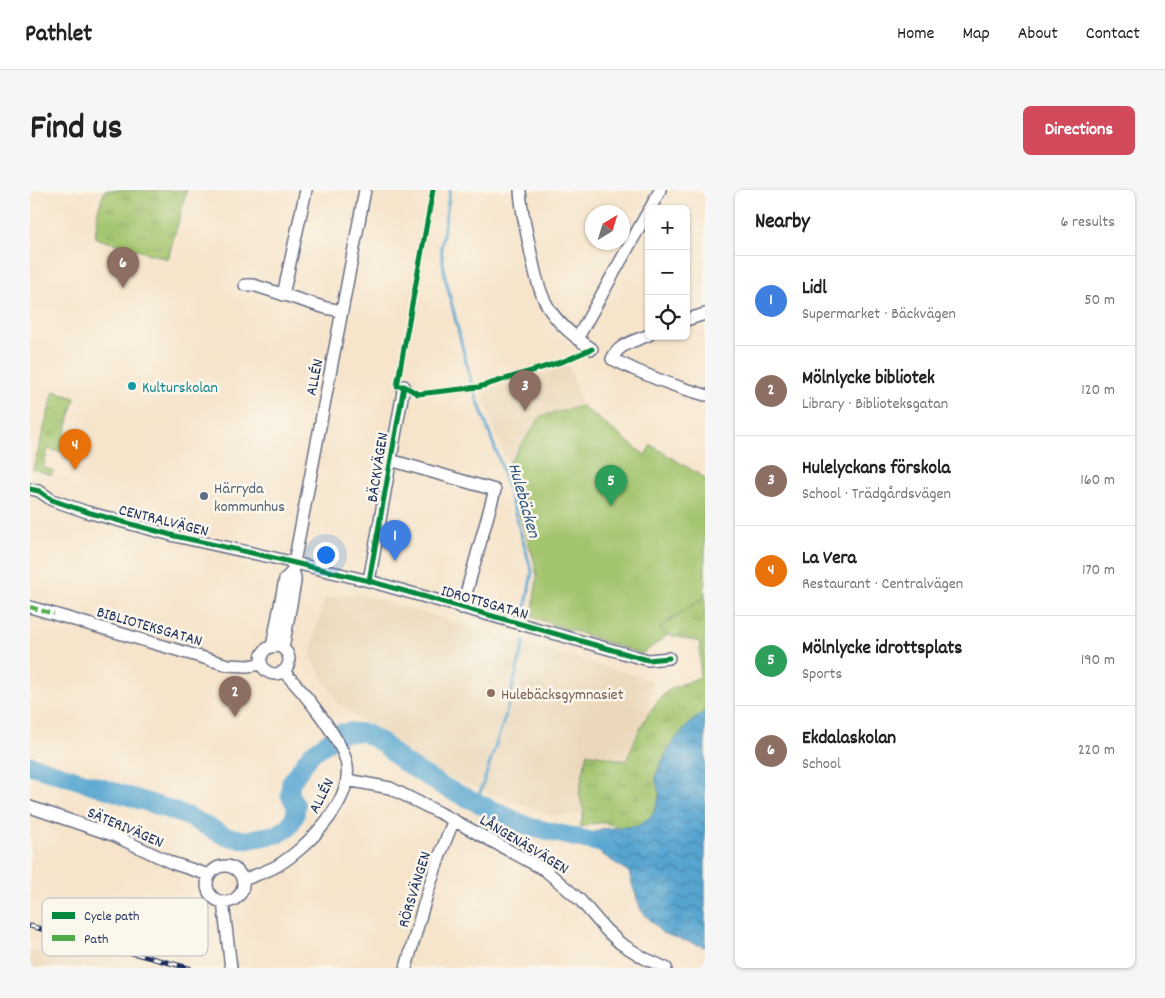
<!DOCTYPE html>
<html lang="en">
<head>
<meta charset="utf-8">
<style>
  :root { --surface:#fff; --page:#f6f6f6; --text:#222; --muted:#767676; --line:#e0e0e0; --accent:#d1495b }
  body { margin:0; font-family:Dekko,sans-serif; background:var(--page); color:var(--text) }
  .controls { position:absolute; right:15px; top:15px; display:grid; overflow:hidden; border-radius:8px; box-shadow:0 1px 4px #0004 }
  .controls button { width:45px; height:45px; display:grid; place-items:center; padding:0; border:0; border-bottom:1px solid var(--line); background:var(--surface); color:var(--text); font:25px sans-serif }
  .compass { position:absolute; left:555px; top:15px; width:45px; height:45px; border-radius:50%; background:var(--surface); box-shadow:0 1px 4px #0004; rotate:38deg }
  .you { position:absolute; left:295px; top:364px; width:18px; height:18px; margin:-12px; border:4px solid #fff; border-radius:50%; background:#1a73e8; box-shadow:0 0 0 8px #1a73e833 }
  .badge { display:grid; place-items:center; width:32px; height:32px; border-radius:50%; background:var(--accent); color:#fff; font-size:16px; font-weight:700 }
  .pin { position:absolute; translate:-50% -41px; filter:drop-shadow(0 1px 2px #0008) }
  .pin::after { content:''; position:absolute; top:26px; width:18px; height:15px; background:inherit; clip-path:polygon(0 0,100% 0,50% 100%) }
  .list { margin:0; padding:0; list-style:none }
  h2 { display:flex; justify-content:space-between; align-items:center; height:65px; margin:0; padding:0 20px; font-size:21px }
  h2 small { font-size:16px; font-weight:400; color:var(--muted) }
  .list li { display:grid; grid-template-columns:32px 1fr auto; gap:15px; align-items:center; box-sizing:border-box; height:90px; padding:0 20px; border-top:1px solid var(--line) }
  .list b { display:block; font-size:19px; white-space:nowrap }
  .list p { margin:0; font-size:16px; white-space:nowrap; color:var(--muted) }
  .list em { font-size:16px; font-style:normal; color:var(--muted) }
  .icon { flex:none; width:28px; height:28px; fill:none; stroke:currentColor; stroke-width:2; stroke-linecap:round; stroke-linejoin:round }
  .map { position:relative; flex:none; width:675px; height:778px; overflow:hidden; border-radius:8px }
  header { display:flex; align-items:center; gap:30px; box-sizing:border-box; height:70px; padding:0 25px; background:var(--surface); border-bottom:1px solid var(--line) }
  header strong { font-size:24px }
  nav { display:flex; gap:28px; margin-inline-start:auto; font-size:18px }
  .intro { display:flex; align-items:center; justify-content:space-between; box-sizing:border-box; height:120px; padding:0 30px }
  h1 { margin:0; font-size:35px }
  .button { padding:12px 22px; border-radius:8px; background:var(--accent); color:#fff; font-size:18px; font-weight:700 }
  main { display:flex; gap:30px; padding:0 30px }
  aside { flex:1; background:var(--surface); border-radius:8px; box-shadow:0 1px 4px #0004 }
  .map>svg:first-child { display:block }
  .built { fill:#ebd8ba }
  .grass { fill:url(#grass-tufts); stroke:#5e7a66 }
  .garden { fill:#a2c46d; stroke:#5e7a66 }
  .water { fill:url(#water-waves); stroke:#396a97 }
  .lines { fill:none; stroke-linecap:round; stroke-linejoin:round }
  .stream { stroke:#57a5d0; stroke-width:3 }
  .river { stroke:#57a5d0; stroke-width:19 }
  .minor-casing { stroke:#686e84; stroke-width:14 }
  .minor { stroke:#fff; stroke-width:11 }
  .rail-casing { stroke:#1b2f5e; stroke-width:5 }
  .rail { stroke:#fbf7ec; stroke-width:3; stroke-dasharray:9; stroke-linecap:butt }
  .quiet { stroke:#52ab49; stroke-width:4; stroke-dasharray:8 4; stroke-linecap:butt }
  .cycleway-casing { stroke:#fbf7ec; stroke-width:8 }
  .cycleway { stroke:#00873e; stroke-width:5 }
  .culture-dot { fill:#0f9aa8; stroke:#fbf7ec; stroke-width:2 }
  .service-dot { fill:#5c6f8a; stroke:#fbf7ec; stroke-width:2 }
  .education-dot { fill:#8d6e63; stroke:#fbf7ec; stroke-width:2 }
  .labels { text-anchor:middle; stroke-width:5; stroke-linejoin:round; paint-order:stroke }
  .street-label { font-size:16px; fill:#1b2f5e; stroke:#fbf7ec }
  .culture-label { font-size:16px; fill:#0d838f; stroke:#fbf7ec; text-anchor:start }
  .service-label { font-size:16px; fill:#4e5e75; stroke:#fbf7ec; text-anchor:start }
  .education-label { font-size:16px; fill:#785e54; stroke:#fbf7ec; text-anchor:start }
  .water-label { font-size:18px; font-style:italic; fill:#305886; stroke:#fbf7ec }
  .key { fill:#fbf7ec; stroke:#b8bbc1; stroke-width:1 }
  .key-label { font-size:14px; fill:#1b2f5e }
</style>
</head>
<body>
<header>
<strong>Pathlet</strong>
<nav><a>Home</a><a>Map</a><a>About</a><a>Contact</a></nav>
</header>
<div class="intro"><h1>Find us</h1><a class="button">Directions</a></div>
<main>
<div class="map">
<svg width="675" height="778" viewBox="0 0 675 778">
  <defs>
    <pattern id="grass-tufts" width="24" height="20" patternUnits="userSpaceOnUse" patternTransform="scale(1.25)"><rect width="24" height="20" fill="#a2c46d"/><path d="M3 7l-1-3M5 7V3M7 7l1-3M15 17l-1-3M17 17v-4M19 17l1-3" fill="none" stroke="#83a05d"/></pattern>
    <pattern id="water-waves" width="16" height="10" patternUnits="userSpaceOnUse" patternTransform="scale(1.25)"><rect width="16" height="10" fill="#57a5d0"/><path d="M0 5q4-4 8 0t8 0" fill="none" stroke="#4787ac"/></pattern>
  </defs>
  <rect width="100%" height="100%" fill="#fbf7ec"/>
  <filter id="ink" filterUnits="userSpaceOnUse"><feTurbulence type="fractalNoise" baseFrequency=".02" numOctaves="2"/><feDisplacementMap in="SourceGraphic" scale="10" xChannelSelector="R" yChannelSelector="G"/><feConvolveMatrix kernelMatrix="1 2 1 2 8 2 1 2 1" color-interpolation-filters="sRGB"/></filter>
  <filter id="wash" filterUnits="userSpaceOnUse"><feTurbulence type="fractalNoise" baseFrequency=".0096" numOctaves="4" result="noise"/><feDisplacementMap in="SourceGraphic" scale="20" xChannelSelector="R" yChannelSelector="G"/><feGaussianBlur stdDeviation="1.12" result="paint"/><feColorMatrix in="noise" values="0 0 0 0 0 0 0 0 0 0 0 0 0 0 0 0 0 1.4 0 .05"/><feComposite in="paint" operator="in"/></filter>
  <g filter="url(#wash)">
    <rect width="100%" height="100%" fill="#f6e4cb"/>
    <!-- built -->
    <path class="built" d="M539,176L552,216L511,226L479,273L473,263L452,203Z
      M327,403L623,491L606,600L567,625H519L401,581L309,515L280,466L294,409Z
      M0,760L2,761L70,778H0Z"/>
    <!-- grass -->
    <path class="grass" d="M75,0H157L138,69L65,48L68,20Z
      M24,201L45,208L30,262L18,259L13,277L24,281L21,285L3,279Z
      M675,407V521C654,538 635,558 626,585C624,591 629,597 629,603C630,615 619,633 607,637C594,641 581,632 569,633C563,633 556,636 550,637L554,621L549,604L557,563L596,571C607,546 616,519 638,501C647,495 661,491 670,487V452L638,445L630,439L638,431Z"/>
    <!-- garden -->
    <path class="garden" d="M552,216L615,265L621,255L675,288V407L638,431L630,439L638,445L612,464L502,427L507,386L504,370L478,291L479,273L511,226Z"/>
    <!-- water -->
    <path class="water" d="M675,521V757L632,743L611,720L603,697L599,682L549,649L571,639L608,636L624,623L630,605L625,587L633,570L643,552L659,534Z"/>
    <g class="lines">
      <!-- stream -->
      <path class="stream" d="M420,0L411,57L415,87L441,192
        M445,203L471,275L502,382L494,427
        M447,612L475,527L494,452"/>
      <!-- river -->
      <path class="river" d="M0,575L129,616L157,626L195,646L216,650L248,644L258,638L265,626L266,616L260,605L261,592L281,564L311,543L321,542L335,543L352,553L372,571L414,597L499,637L575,654"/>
    </g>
  </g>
  <g filter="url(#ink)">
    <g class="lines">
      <!-- minor casing -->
      <g class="minor-casing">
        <path id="minor" d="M490,0C491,18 495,36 499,54C510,108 514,126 562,159
          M620,19L630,0
          M215,95H223L296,118L312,121
          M253,105L276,0
          M656,130L675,124
          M619,145C605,151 588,154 582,169C612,184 642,196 675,205
          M547,149L619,20
          M360,270L465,300L432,418
          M0,299L9,301L22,310L57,322L145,346L240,367L339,391L618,470L639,468
          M339,391L374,196
          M0,417L198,475L218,476L231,474
          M231 470a14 14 0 1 1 28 0a14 14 0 1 1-28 0Z
          M242,457L255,389L263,381L264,373L335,0
          M253,458L265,392V387L263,381
          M317,590L360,598L410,623L515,680L550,710L576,740L590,753L614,768L636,778
          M0,617L83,645L142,673L179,685
          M177 694a18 18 0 1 1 36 0a18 18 0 1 1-36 0Z
          M213,690C223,686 235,682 245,677C275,660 322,613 317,576C314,551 272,500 254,482
          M193,712L201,778
          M376,778C390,728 403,678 424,630"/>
      </g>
      <!-- minor -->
      <use href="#minor" class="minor"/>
      <!-- rail casing -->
      <g class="rail-casing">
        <path id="rail" d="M0,736L159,778"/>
      </g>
      <!-- rail -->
      <use href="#rail" class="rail"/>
      <!-- quiet -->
      <path class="quiet" d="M0,417L24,424"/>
      <!-- cycleway casing -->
      <g class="cycleway-casing">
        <path id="cycleway" d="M403,0L367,196H374L388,204L449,197L534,171L562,159
          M0,299L9,301L22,310L57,322L145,346L240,367L339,391L618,470L639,468
          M339,391L374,196"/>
      </g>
      <!-- cycleway -->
      <use href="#cycleway" class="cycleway"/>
    </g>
  </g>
  <!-- markers -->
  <circle class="culture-dot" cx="102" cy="196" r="5"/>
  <circle class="service-dot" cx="174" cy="306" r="5"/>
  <circle class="education-dot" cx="461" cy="503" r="5"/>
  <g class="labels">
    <!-- street labels -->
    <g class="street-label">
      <text transform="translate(283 187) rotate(-79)" y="6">ALLÉN</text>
      <text transform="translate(346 277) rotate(-81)" y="6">BÄCKVÄGEN</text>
      <text transform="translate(134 329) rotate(14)" y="6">CENTRALVÄGEN</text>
      <text transform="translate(455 411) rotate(16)" y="6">IDROTTSGATAN</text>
      <text transform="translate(120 435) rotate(16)" y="6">BIBLIOTEKSGATAN</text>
      <text transform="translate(290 605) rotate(-63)" y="6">ALLÉN</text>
      <text transform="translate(96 636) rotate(23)" y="6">SÄTERIVÄGEN</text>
      <text transform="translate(495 653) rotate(31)" y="6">LÅNGENÄSVÄGEN</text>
      <text transform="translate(383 699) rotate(-73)" y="6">RÖRSVÄNGEN</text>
    </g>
    <!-- culture labels -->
    <g class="culture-label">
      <text x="112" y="202">Kulturskolan</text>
    </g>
    <!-- service labels -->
    <g class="service-label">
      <text x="184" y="303">Härryda<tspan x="184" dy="18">kommunhus</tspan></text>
    </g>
    <!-- education labels -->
    <g class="education-label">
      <text x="471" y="509">Hulebäcksgymnasiet</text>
    </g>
    <!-- water labels -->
    <g class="water-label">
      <text transform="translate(495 310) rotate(74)" y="6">Hulebäcken</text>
    </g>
  </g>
  <!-- legend -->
  <rect x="12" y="708" width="166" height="58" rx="8" class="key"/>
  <rect x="22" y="722" width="23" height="7" fill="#00873e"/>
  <rect x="22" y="745" width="23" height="6" fill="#52ab49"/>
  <g class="key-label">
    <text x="54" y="730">Cycle path</text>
    <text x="54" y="753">Path</text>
  </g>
</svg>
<div class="controls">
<button>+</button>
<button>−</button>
<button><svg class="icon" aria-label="locate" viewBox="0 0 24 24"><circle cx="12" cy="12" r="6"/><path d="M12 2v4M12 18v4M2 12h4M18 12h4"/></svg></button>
</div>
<svg class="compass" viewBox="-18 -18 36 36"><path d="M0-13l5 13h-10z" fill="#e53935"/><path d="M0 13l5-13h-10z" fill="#767676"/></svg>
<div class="you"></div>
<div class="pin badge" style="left:365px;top:371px;background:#3f7fe0">1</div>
<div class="pin badge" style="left:205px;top:527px;background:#8d6e63">2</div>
<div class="pin badge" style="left:495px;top:221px;background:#8d6e63">3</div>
<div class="pin badge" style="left:45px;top:280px;background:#e8710a">4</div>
<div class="pin badge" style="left:581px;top:316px;background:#2e9e5b">5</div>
<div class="pin badge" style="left:93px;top:98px;background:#8d6e63">6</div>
</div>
<aside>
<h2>Nearby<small>6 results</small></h2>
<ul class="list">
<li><span class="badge" style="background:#3f7fe0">1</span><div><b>Lidl</b><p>Supermarket · Bäckvägen</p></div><em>50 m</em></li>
<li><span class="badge" style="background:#8d6e63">2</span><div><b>Mölnlycke bibliotek</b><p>Library · Biblioteksgatan</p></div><em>120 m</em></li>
<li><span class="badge" style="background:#8d6e63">3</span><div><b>Hulelyckans förskola</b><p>School · Trädgårdsvägen</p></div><em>160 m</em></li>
<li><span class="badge" style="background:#e8710a">4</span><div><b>La Vera</b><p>Restaurant · Centralvägen</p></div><em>170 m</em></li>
<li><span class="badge" style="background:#2e9e5b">5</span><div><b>Mölnlycke idrottsplats</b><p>Sports</p></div><em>190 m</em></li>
<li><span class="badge" style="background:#8d6e63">6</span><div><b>Ekdalaskolan</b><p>School</p></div><em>220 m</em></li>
</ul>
</aside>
</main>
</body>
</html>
